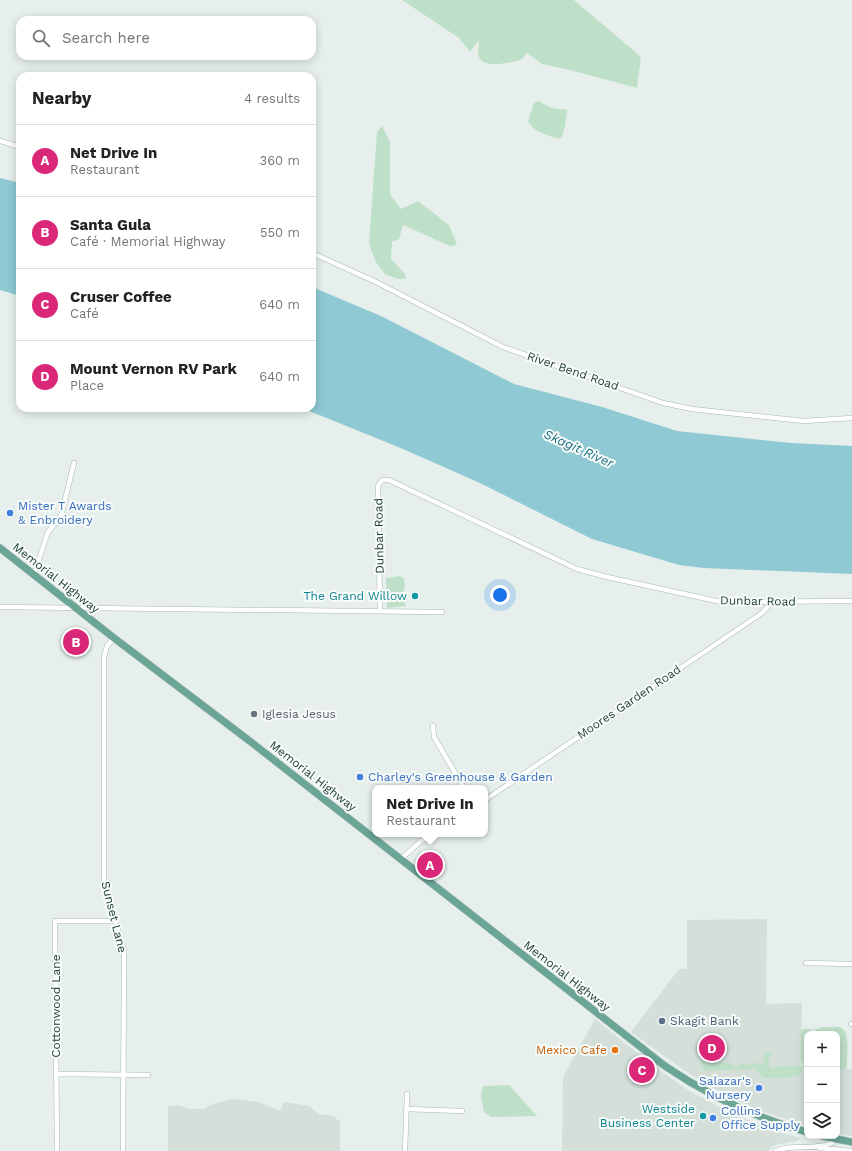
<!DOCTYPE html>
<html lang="en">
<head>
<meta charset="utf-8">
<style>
  :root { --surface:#fff; --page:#f6f6f6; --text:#222; --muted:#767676; --line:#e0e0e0; --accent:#db2777 }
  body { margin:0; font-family:"Work Sans",sans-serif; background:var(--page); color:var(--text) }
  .controls { position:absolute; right:12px; bottom:12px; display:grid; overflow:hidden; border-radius:8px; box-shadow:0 2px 10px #0003 }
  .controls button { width:36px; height:36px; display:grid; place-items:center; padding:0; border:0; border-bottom:1px solid var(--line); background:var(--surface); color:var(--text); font:20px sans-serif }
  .you { position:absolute; left:500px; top:595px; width:14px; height:14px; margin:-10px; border:3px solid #fff; border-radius:50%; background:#1a73e8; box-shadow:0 0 0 6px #1a73e833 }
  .badge { display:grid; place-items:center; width:26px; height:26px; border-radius:50%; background:var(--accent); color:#fff; font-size:13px; font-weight:700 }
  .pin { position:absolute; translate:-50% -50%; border:2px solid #fff; box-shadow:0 1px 4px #0006 }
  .popup { position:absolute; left:372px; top:785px; width:116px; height:52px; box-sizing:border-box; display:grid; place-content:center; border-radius:8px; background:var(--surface); filter:drop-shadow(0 1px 3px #0005); font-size:13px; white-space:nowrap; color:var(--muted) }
  .popup b { font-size:15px; color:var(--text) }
  .popup::after { content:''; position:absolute; left:50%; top:100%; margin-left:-8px; border:8px solid transparent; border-top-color:var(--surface) }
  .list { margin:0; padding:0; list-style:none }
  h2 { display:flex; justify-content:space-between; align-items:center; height:52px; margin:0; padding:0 16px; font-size:17px }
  h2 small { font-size:13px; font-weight:400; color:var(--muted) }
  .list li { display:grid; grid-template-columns:26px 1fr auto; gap:12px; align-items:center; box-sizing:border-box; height:72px; padding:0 16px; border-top:1px solid var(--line) }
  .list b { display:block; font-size:15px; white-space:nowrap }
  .list p { margin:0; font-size:13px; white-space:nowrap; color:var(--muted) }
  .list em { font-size:13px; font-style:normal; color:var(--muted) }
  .icon { flex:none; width:22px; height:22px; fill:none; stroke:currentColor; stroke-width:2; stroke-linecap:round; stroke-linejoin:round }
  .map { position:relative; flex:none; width:852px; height:1151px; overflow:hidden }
  .search { position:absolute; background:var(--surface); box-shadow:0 2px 10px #0003; left:16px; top:16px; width:300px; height:44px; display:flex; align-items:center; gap:10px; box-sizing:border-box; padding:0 14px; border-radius:12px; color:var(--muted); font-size:15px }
  .panel { position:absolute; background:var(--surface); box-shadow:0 2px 10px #0003; left:16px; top:72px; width:300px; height:340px; border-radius:12px }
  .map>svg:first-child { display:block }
  .built { fill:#d4dfda }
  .green { fill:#bfe0c8 }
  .water { fill:#8ec9d4 }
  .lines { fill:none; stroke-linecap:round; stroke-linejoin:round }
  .street-casing { stroke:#a8b8b2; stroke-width:5.5 }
  .primary-casing { stroke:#c2cac8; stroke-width:8 }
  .street { stroke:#fff; stroke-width:4.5 }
  .primary { stroke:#6aa596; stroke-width:7 }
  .shop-dot { fill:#3f7fe0; stroke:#f7fbf9; stroke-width:1.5 }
  .culture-dot { fill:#0f9aa8; stroke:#f7fbf9; stroke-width:1.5 }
  .worship-dot { fill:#6b7280; stroke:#f7fbf9; stroke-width:1.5 }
  .service-dot { fill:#5c6f8a; stroke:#f7fbf9; stroke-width:1.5 }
  .food-dot { fill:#e8710a; stroke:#f7fbf9; stroke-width:1.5 }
  .labels { text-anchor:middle; stroke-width:4; stroke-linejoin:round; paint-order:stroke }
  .street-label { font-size:12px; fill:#24423a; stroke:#f7fbf9 }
  .shop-label { font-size:12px; fill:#366cbe; stroke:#f7fbf9; text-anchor:start }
  .culture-label { font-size:12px; fill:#0d838f; stroke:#f7fbf9; text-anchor:end }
  .worship-label { font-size:12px; fill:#5b616d; stroke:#f7fbf9; text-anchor:start }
  .service-label { font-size:12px; fill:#4e5e75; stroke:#f7fbf9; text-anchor:start }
  .food-label { font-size:12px; fill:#c56008; stroke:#f7fbf9; text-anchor:end }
  .water-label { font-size:13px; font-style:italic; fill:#1c6f80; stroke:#f7fbf9 }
</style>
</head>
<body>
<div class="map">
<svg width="852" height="1151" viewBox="0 0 852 1151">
  <rect width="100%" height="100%" fill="#e6efeb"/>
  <!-- built -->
  <path class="built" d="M767,919L766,1004L802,1003L801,1070H807V1126L761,1111L725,1095L685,1071L631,1032L679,969H687V920Z
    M595,1019L657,1069L691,1092L733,1114L778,1132L800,1138L797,1141L775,1145L768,1151H562L563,1077Z
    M852,1069V1136L837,1134V1070Z
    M232,1099L259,1102L280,1111L284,1102L309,1106L319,1114L333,1116L340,1122V1151H168V1106L178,1105L189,1109H205L210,1105Z"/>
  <!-- green -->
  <path class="green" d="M402,0H574L641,57L637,88L570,70L542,64L527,53C525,55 523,59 520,60C512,63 486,68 480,59C477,54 479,46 479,40L470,52L459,38Z
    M538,101L552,108L567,110L565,127L561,139C548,135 534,133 528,121L534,103Z
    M382,126L390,142V194L401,209L418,201L449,225L457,245L450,246L403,225L399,239L392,242L391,259L405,274L406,279H397L385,274L376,262L369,244L377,132Z
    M401,576L402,578H404L405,586L403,595L396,596L392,593L390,595V598L394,600L395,597L402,596L406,606L387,608L386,578Z
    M823,1027C828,1028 834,1027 839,1027C852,1029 846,1060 847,1068L837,1072V1034H807V1073L804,1071L803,1067L801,1074C789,1079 776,1078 764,1078L754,1069L704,1071L701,1065L702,1056L707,1054L714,1059L717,1063L728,1062L736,1067L741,1064H748L750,1066L752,1063L764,1064L763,1058L766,1052L772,1053L768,1061L770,1068H775L779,1066H803L801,1060V1031L804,1029H810L812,1031Z
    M509,1085L537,1116L491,1117L484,1112L481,1096L483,1086Z"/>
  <!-- water -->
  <path class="water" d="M0,178L20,183V296L0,290Z
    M312,287L381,316L514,384L602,407L677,431L791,443L852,446V574L704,568L679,565L592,539L480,483L403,449L302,408H312Z"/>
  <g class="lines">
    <!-- street casing -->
    <g class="street-casing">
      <path id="street" d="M0,141L20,147
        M312,253L374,281L503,347L663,403L692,409L804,421L852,418
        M34,574L48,532L61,516L74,463
        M0,607L442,612
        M380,611L378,486L382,480H389L577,569L607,577L721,602L852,601
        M114,638L107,646L104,657V881L106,891L124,950L123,1151
        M433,726L434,737L464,788
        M485,800L762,613L772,602
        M401,859L421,841L432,834
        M806,963L852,964
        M851,1024H852
        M56,1074L148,1075
        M406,1109L462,1111
        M820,1148L852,1151
        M57,1151L55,921H115
        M405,1151L407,1094
        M776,1151C793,1143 814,1151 832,1143L834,1139"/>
    </g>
    <!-- primary casing -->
    <g class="primary-casing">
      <path id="primary" d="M0,548L114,638L251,742L665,1066C709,1096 756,1118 807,1132
        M822,1136L852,1142"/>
    </g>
    <!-- street -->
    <use href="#street" class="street"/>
    <!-- primary -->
    <use href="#primary" class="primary"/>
  </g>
  <!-- markers -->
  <g class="shop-dot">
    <circle cx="10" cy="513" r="4"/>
    <circle cx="360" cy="777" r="4"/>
    <circle cx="759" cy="1088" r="4"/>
    <circle cx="713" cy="1118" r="4"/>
  </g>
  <g class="culture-dot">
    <circle cx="415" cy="596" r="4"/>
    <circle cx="703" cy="1116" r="4"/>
  </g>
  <circle class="worship-dot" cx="254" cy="714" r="4"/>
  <circle class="service-dot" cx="662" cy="1021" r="4"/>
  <circle class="food-dot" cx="615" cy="1050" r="4"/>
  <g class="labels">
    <!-- street labels -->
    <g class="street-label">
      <text transform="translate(573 371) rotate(19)" y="4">River Bend Road</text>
      <text transform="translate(379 536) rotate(-91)" y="4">Dunbar Road</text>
      <text transform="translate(56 578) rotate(38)" y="4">Memorial Highway</text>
      <text transform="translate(758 601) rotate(1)" y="4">Dunbar Road</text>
      <text transform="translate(629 702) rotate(-34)" y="4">Moores Garden Road</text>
      <text transform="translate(313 776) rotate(38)" y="4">Memorial Highway</text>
      <text transform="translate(114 917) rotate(76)" y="4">Sunset Lane</text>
      <text transform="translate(567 976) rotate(38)" y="4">Memorial Highway</text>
      <text transform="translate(56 1006) rotate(-90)" y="4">Cottonwood Lane</text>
    </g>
    <!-- shop labels -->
    <g class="shop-label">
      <text x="18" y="510">Mister T Awards<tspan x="18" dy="14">&amp; Enbroidery</tspan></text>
      <text x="368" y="781">Charley's Greenhouse &amp; Garden</text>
      <text x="751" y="1085" text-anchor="end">Salazar's<tspan x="751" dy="14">Nursery</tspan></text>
      <text x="721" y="1115">Collins<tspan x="721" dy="14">Office Supply</tspan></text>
    </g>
    <!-- culture labels -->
    <g class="culture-label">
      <text x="407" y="600">The Grand Willow</text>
      <text x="695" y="1113">Westside<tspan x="695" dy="14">Business Center</tspan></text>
    </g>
    <!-- worship labels -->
    <g class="worship-label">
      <text x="262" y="718">Iglesia Jesus</text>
    </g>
    <!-- service labels -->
    <g class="service-label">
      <text x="670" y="1025">Skagit Bank</text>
    </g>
    <!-- food labels -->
    <g class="food-label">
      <text x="607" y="1054">Mexico Cafe</text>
    </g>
    <!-- water labels -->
    <g class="water-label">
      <text transform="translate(579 448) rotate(24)" y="5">Skagit River</text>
    </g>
  </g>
</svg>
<div class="controls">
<button>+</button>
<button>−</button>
<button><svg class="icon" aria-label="layers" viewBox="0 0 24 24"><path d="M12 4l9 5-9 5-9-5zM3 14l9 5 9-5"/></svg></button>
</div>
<div class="you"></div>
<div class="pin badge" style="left:430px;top:865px">A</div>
<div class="popup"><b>Net Drive In</b>Restaurant</div>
<div class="pin badge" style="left:76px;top:642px">B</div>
<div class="pin badge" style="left:642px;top:1070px">C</div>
<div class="pin badge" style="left:712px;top:1048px">D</div>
<div class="search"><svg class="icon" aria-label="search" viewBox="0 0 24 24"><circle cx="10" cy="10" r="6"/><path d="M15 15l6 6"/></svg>Search here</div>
<section class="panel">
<h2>Nearby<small>4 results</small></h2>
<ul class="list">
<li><span class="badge">A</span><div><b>Net Drive In</b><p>Restaurant</p></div><em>360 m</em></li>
<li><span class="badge">B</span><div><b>Santa Gula</b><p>Café · Memorial Highway</p></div><em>550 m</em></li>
<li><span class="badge">C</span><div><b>Cruser Coffee</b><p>Café</p></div><em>640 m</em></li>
<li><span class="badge">D</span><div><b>Mount Vernon RV Park</b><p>Place</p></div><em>640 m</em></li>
</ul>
</section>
</div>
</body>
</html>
